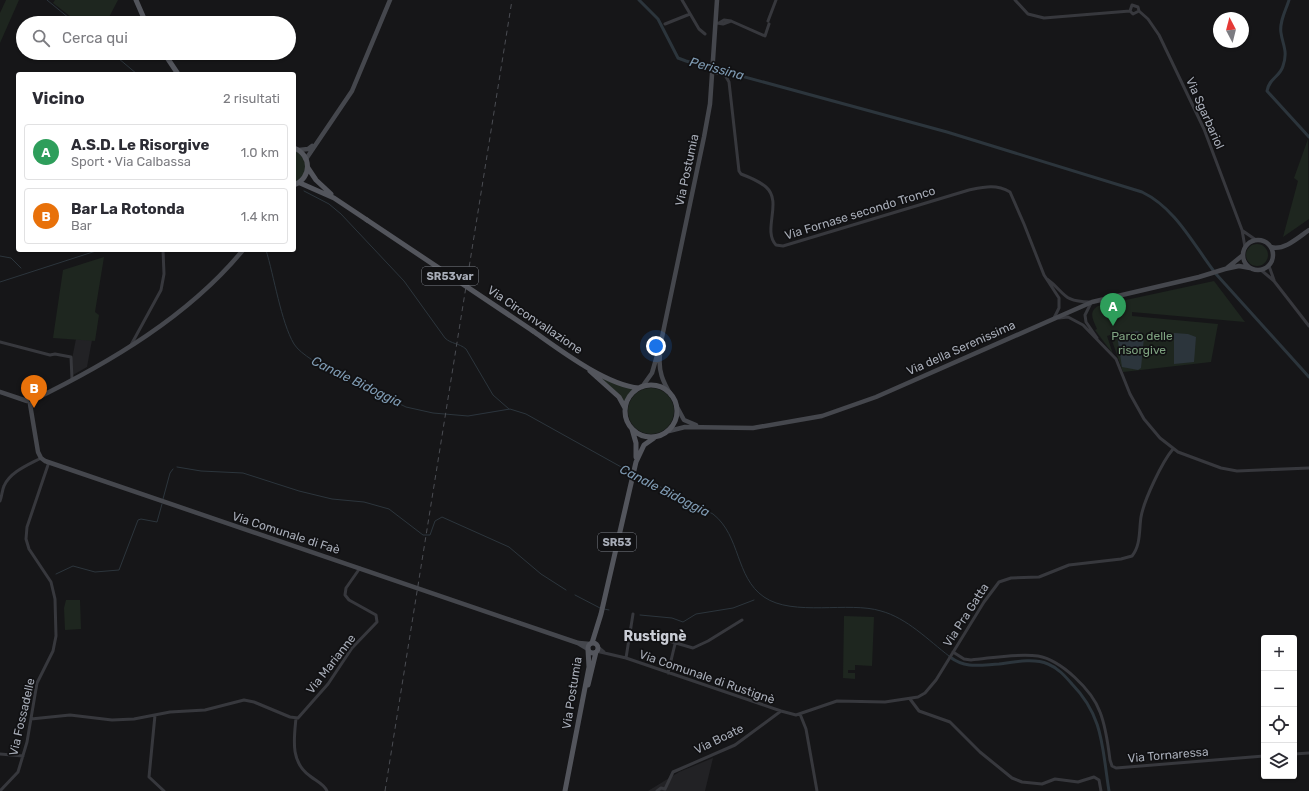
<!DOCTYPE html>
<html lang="it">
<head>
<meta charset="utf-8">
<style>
  :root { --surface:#fff; --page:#f7f7f7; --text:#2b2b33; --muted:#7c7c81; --line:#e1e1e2; --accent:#856733 }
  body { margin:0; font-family:Rubik,sans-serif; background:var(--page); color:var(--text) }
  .controls { position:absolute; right:12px; bottom:12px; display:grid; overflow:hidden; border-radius:4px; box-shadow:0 1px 3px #0004 }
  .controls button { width:36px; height:36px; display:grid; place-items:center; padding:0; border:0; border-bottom:1px solid var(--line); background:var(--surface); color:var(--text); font:20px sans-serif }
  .compass { position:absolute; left:1213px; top:12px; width:36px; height:36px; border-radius:50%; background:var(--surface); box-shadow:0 1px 3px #0004; rotate:353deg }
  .you { position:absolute; left:656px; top:346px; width:14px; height:14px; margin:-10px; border:3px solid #fff; border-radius:50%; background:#1a73e8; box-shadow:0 0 0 6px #1a73e833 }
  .badge { display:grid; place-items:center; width:26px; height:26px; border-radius:50%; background:var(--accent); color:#fff; font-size:13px; font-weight:700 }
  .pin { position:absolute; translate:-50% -33px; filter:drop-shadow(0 1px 2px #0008) }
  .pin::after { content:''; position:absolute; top:21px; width:14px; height:12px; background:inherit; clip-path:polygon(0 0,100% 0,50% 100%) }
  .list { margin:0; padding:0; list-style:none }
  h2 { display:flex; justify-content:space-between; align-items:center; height:52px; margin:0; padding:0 16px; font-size:17px }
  h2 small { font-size:13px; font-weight:400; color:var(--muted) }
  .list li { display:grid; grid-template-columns:26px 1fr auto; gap:12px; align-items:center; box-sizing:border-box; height:56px; margin:0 8px 8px; padding:0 8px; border:1px solid var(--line); border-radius:4px }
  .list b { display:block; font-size:15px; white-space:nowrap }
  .list p { margin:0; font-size:13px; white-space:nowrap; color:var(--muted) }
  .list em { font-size:13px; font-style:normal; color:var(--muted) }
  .icon { flex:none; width:22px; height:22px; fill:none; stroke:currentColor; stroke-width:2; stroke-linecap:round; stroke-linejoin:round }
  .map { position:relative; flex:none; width:1309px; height:791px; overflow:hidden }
  .search { position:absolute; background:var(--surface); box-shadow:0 1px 3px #0004; left:16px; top:16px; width:280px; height:44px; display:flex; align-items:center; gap:10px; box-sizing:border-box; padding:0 14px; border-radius:22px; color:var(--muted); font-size:15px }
  .panel { position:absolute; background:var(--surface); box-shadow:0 1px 3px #0004; left:16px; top:72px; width:280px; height:180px; border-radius:4px }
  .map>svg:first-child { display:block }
  .built { fill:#222225 }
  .green { fill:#1e261f }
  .water { fill:#2c353c }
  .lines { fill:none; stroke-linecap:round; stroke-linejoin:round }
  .stream { stroke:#2c353c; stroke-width:1 }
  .canal { stroke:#2c353c; stroke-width:3 }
  .street { stroke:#37383d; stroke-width:3 }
  .secondary { stroke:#45474d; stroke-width:4.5 }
  .primary { stroke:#53555c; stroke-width:5 }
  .rail { stroke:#4a4c52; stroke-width:1; stroke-dasharray:5 4; stroke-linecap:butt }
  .primary-bridge { stroke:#53555c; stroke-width:5 }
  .labels { text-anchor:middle; stroke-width:3.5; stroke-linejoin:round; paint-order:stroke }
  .shield { fill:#111113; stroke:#7b7e86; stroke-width:1 }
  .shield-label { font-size:11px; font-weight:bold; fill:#a8adb8 }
  .street-label { font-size:12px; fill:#a8adb8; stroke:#111113 }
  .park-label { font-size:12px; fill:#7fa381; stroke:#111113 }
  .water-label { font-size:13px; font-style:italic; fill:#7f9bb3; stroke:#111113 }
  .quarter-label { font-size:14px; font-weight:bold; fill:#c9ccd4; stroke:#111113 }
</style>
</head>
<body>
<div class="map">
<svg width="1309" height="791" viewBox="0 0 1309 791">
  <rect width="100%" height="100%" fill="#161618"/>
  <!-- built -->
  <path class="built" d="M76,339L92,340L87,367L73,375L72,359Z
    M713,758L705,791H648L679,772Z"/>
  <!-- green -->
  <path class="green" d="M6,0H19L0,43V13Z
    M55,0H118L106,23H79L53,3Z
    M1308,139L1309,219L1283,237L1298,181L1294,178Z
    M294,149C308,160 311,173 294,183Z
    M1246 255a11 11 0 1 1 22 0a11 11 0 1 1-22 0Z
    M104,257L95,312L99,315L95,341L53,338L63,270Z
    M1214,281L1245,322L1132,312V316L1218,324L1211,362L1123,372L1110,335L1107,336L1113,354L1095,330L1097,329C1093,320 1088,312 1098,306Z
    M594,372L634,389L627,396L624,402Z
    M628 411a23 23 0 1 1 46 0a23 23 0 1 1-46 0Z
    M66,600H80L81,629L65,630L64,608Z
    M844,616L874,617L872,666L855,665V670H848V673H855V679L843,678Z"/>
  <!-- water -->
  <path class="water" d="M1137,331L1142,333L1144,337L1141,368L1138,370L1122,367L1117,335Z
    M1174,333L1188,334L1196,337L1194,362L1174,364Z"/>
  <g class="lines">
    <!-- stream -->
    <path class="stream" d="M47,0L75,23
      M112,53L137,74
      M304,191L329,204L341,214L404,281L445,338C451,344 459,343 466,349L493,395L509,409
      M266,250C274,276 281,322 294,344C306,364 382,395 406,407L433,413L468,416L510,409L526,414L632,473
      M0,256L11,258L21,268
      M0,282L99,250
      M177,467L201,471L243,473L299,491L332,499L364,502L389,509L423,535H430L435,521L442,517L509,547L541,574L566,590
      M635,474L713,514C741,536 735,577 764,597C793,617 849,601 881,611C907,618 928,640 949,656
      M163,499L170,473L173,469
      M56,574L73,566L95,572L119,570L138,520L141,519L157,522L162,504
      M575,595L600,608
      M604,609L609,610
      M640,615L672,618L683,622L696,614L733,608L754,600"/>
    <!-- canal -->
    <path class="canal" d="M639,0L658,19L678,58L686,61L947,132L1142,192C1175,208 1192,242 1213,270
      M1289,0C1286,10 1279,22 1281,33C1283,46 1288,51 1283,66C1280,77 1269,78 1267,91L1309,137
      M1216,274L1309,377
      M950,657C966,669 980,665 999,664C1014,662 1034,658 1048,664C1058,668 1065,676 1072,684C1104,717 1102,748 1109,791"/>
    <!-- street -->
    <path class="street" d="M682,0L699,29L705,34
      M1015,0L1028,14L1044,18L1130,11
      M1130,11L1132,5L1138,7L1139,11L1148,19L1159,35L1204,129L1242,230L1245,247
      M1130,11L1133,14L1139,11
      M731,21L765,36L769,24
      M768,21L776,0
      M717,23L723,24L731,21L724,20L719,23
      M665,24L690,14
      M712,72L725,75L729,82L739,171L741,174C749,177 759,181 766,187C783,202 762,230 776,245L783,246L969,190C984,187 996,184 1010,192L1024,224L1044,275L1059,298V308L1054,318
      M1243,231L1256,240
      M1269,266L1274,280
      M1261,270L1274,281L1309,326
      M1047,279C1065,292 1062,302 1090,302
      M1091,303L1085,315L1086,322L1097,338
      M1059,318L1068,317L1083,325L1116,359L1130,394L1144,419L1160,438L1178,452L1221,468L1237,471L1309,468
      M0,342L50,355L55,354L71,357L72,379
      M131,345L161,290L164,274L163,250
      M0,501C2,496 2,490 4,486C10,472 28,465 41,458
      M630,634L659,638L693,648L708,641L742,620
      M598,647L604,652
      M596,651L626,658L781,711L796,715L837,701L885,702L918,697L925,693L936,680L984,602L999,582L1011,578L1039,577L1069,565L1121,559L1132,556C1141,545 1139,529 1141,517C1144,500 1162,462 1173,449
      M953,652L964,659L971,660C992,658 1017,653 1038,656C1061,660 1092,690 1100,712C1106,727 1108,744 1110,760L1112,766L1116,768L1264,756
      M626,658L633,614
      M668,673L675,644
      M910,699L919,711L950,722L980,752L1012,778L1022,782L1042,784L1055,779L1078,782L1094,777L1099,780L1101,791
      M800,714L806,729L817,791
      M155,715L149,777L164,791
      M296,718C294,739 290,762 310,776C316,781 324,784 327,791
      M31,719L70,715L112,720L134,719L170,712L205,710L244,700L254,702L290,717L298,718L328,684L352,648L377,622L376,615L349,600L345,595L346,588L360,568
      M0,754L23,756
      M1294,754L1309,753
      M665,789L673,772L735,745L781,711
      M0,791L18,772L27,742L37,683L53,651L56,636L55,599L51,582L29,549L26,539L27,527L49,462
      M657,791L661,788L665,789"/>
    <!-- secondary -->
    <path class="secondary" d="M299,150L308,149L312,146
      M306,159L352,91L390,0
      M1243 255a15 15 0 1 1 30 0a15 15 0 1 1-30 0Z
      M1271,247C1284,251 1299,237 1309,230
      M1227,268L1243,255
      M660,355C658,371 663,382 671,395
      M642,387L652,373L661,342L704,137L710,104L717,0
      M0,392L27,401
      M33,400C109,363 189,316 243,250
      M30,404L38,452L41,458L45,461L578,643L588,649
      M677,407L684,420L696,425
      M669,431L685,427L753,428L822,416L876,397L1092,302L1199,277L1225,269L1239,266L1250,268
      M579,643L590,644"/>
    <!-- primary -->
    <path class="primary" d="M136,0L146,23
      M164,53L178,74
      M294,148C312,155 312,178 294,185
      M308,168L316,180L331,194
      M300,183L334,198L367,220
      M533,331C560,350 606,385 639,388
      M590,371L619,397L625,408
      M625 411a26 26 0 1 1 52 0a26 26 0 1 1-52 0Z
      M632,429L636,443V457
      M588 648a5 5 0 1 1 10 0a5 5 0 1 1-10 0Z
      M592,643L601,614L636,462L644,445L654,438
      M588,685L596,652
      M565,791L589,667L588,650"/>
    <!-- rail -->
    <path class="rail" d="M385,791L512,0"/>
    <!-- primary-bridge -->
    <path class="primary-bridge" d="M367,220L533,331"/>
  </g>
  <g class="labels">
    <!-- shield labels -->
    <g class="shield">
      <rect x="422" y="267" width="56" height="18" rx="3"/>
      <rect x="598" y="533" width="38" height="18" rx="3"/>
    </g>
    <g class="shield-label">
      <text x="450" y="280">SR53var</text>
      <text x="617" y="546">SR53</text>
    </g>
    <!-- street labels -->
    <g class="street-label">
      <text transform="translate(1205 113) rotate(66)" y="4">Via Sgarbariol</text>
      <text transform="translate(687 170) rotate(-78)" y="4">Via Postumia</text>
      <text transform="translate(860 213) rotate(-17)" y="4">Via Fornase secondo Tronco</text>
      <text transform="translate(535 320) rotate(34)" y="4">Via Circonvallazione</text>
      <text transform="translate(961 348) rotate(-24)" y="4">Via della Serenissima</text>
      <text transform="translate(286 533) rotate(18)" y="4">Via Comunale di Faè</text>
      <text transform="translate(966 615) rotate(-57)" y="4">Via Pra Gatta</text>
      <text transform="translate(331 664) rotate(-52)" y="4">Via Marianne</text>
      <text transform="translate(707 677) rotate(19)" y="4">Via Comunale di Rustignè</text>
      <text transform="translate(572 693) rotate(-81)" y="4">Via Postumia</text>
      <text transform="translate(22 717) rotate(-77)" y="4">Via Fossadelle</text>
      <text transform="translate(719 739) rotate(-26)" y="4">Via Boate</text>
      <text transform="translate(1168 755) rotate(-5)" y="4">Via Tornaressa</text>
    </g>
    <!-- park labels -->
    <g class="park-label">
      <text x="1142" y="340">Parco delle<tspan x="1142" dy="14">risorgive</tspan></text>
    </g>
    <!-- water labels -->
    <g class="water-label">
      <text transform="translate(717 68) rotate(15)" y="5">Perissina</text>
      <text transform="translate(357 381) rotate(26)" y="5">Canale Bidoggia</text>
      <text transform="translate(665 490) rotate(27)" y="5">Canale Bidoggia</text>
    </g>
    <!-- quarter labels -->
    <g class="quarter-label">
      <text x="655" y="641">Rustignè</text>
    </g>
  </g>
</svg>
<div class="controls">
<button>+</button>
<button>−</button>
<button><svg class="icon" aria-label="locate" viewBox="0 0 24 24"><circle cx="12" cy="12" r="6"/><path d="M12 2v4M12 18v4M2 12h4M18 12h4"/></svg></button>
<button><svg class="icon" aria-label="layers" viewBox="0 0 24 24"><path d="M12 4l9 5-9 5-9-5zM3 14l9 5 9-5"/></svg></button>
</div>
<svg class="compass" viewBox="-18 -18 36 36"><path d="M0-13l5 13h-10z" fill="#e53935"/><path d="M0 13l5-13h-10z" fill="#7c7c81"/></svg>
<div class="you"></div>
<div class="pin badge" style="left:1113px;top:326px;background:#2e9e5b">A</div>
<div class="pin badge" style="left:34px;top:408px;background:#e8710a">B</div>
<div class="search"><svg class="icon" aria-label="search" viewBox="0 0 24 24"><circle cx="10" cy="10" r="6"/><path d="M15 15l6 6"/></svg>Cerca qui</div>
<section class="panel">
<h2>Vicino<small>2 risultati</small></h2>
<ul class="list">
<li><span class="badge" style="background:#2e9e5b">A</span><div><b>A.S.D. Le Risorgive</b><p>Sport · Via Calbassa</p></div><em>1.0 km</em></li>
<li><span class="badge" style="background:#e8710a">B</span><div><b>Bar La Rotonda</b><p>Bar</p></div><em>1.4 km</em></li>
</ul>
</section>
</div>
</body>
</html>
